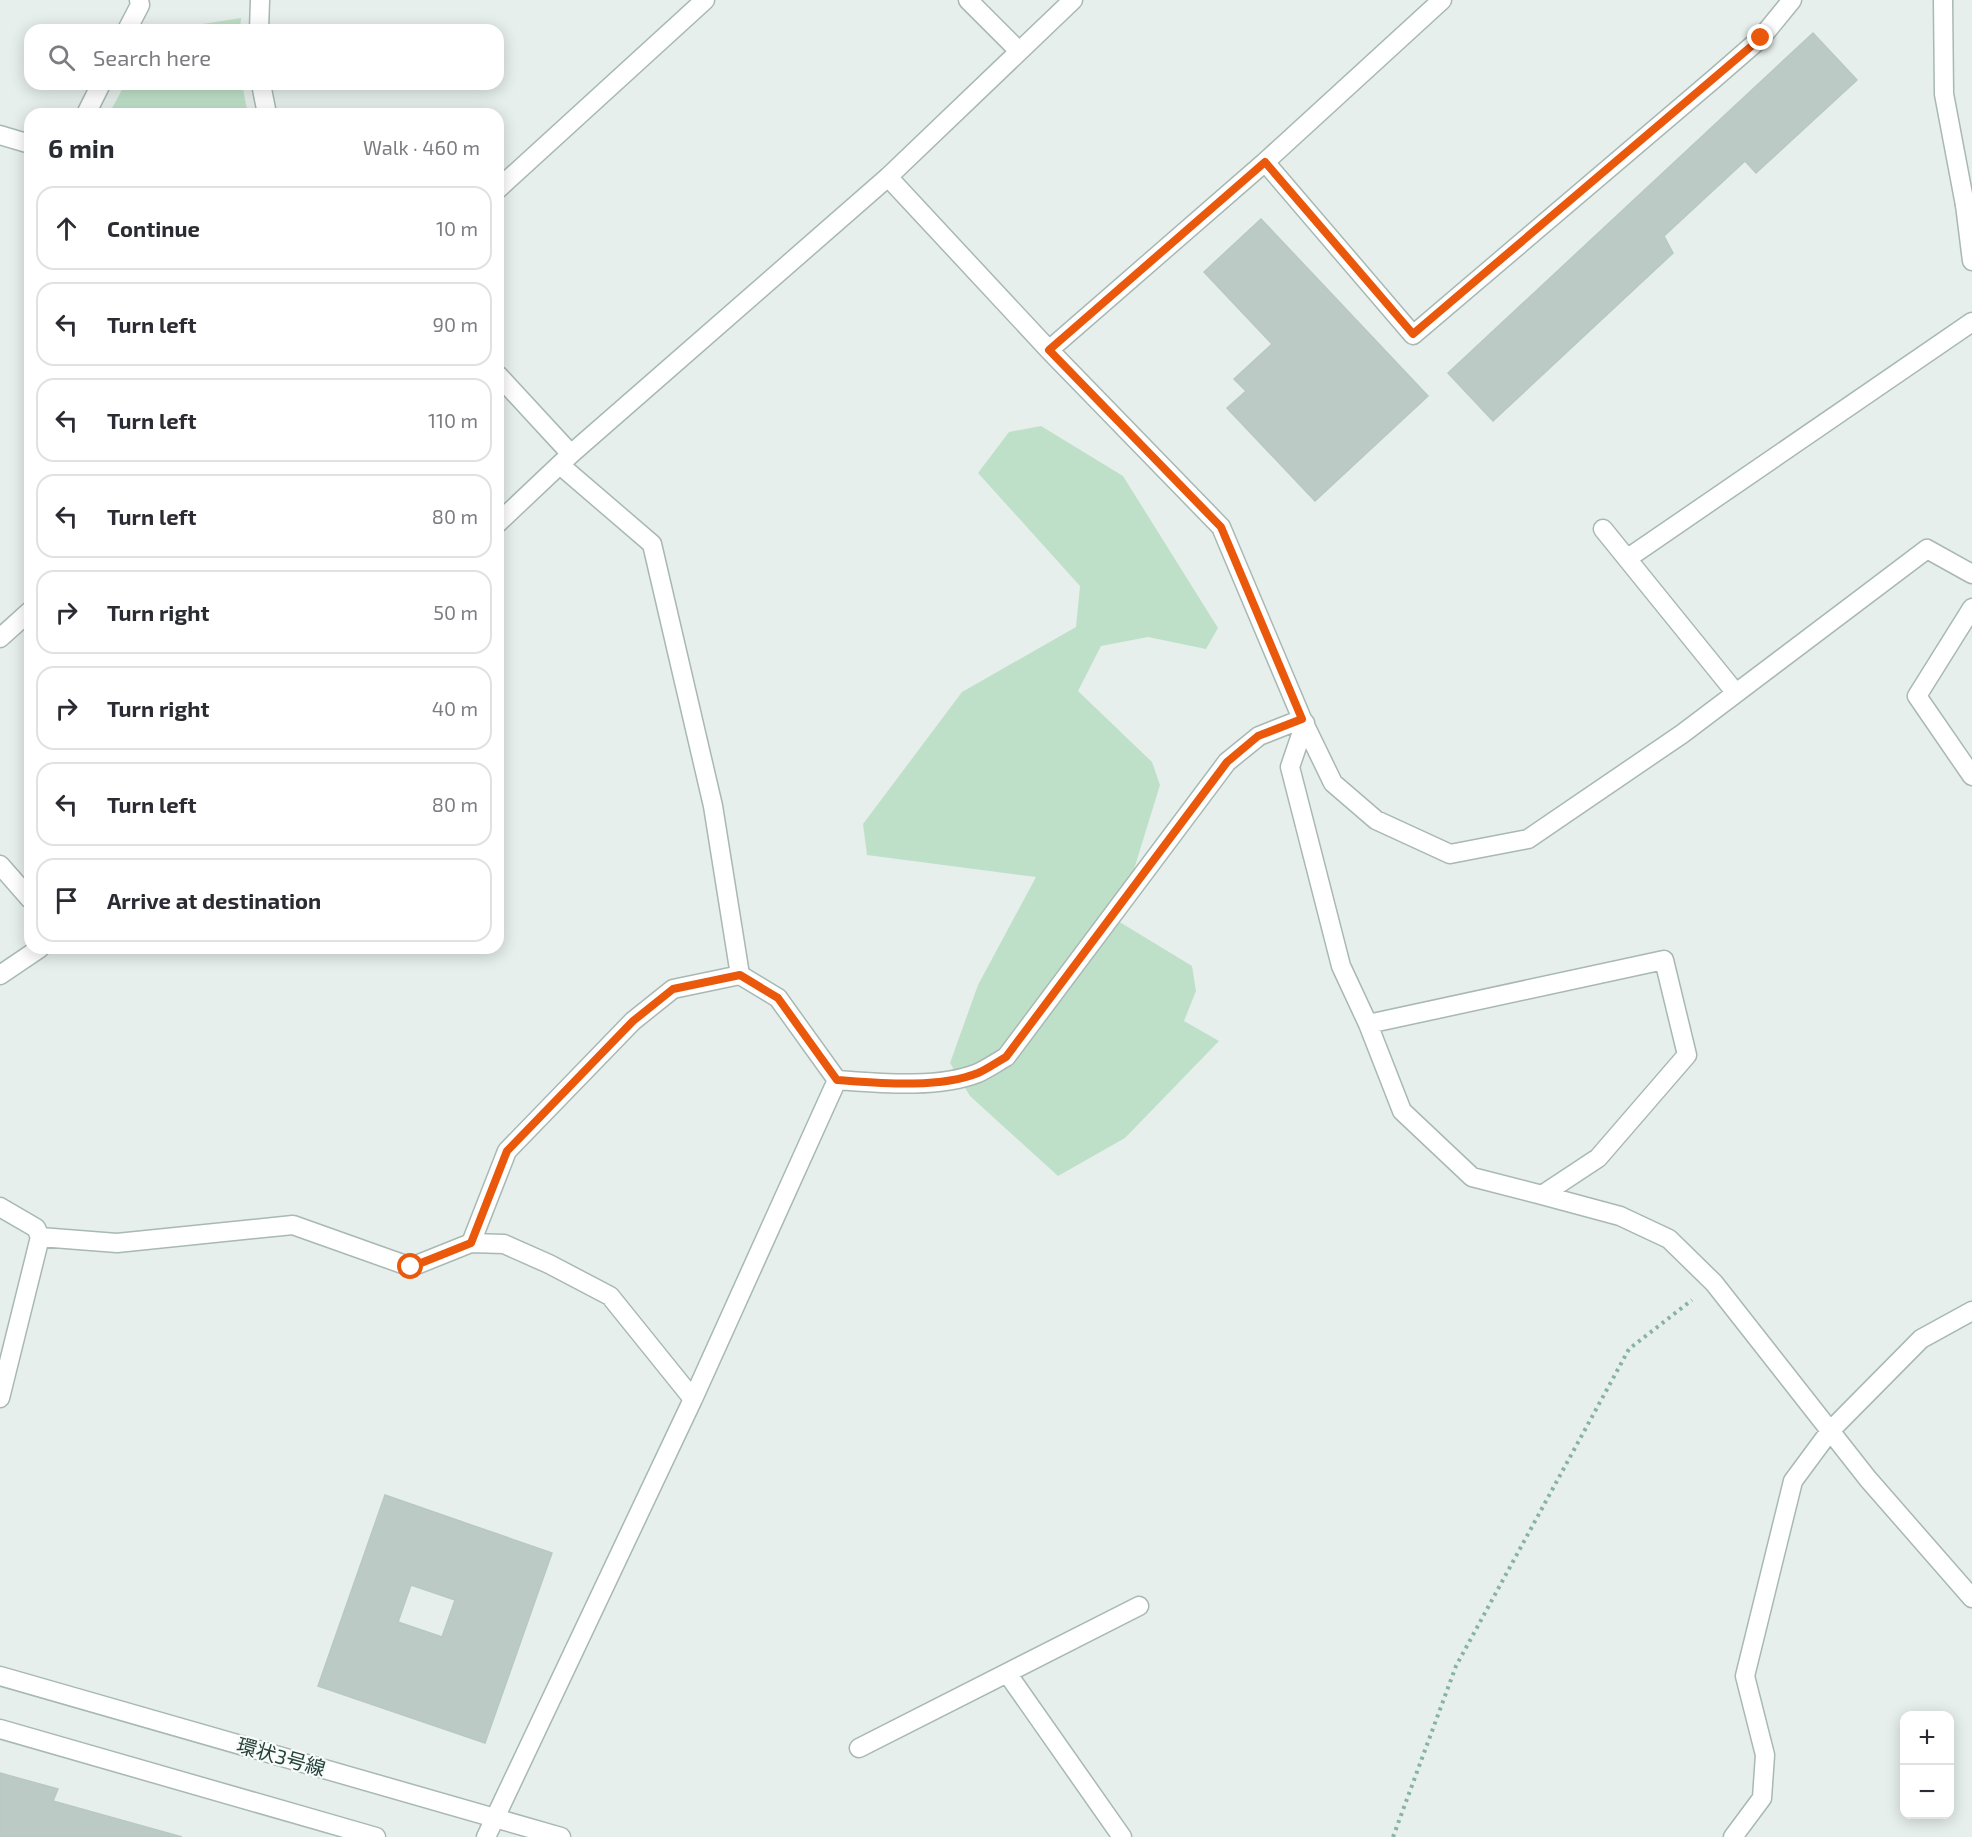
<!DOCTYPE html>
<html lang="en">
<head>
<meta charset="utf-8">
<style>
  :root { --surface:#fff; --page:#f2f2f3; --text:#2b2b33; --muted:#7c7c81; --line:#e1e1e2 }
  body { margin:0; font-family:"Exo 2","Noto Sans JP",sans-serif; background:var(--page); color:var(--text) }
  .controls { position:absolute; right:18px; bottom:18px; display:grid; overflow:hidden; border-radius:12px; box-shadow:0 3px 15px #0003 }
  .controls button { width:54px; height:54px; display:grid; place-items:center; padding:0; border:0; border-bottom:2px solid var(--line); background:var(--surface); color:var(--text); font:30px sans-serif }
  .stop { position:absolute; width:18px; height:18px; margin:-14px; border:4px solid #ea580c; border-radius:50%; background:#fff }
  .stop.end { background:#ea580c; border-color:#fff; box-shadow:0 2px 6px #0008 }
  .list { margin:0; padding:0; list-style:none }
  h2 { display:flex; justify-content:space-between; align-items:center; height:78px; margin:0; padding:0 24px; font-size:26px }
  h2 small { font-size:20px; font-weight:400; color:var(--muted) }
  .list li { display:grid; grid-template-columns:39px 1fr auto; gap:18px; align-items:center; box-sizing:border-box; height:84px; margin:0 12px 12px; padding:0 12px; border:2px solid var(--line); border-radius:18px }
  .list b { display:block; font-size:22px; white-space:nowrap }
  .list em { font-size:20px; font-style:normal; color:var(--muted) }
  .icon { flex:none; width:33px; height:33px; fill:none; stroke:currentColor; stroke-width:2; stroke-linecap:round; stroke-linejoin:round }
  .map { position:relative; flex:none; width:1972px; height:1837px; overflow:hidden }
  .search { position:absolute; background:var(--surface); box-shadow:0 3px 15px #0003; left:24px; top:24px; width:480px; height:66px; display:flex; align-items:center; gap:15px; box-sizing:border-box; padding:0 21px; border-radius:18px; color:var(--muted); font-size:22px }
  .panel { position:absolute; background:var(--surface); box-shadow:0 3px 15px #0003; left:24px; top:108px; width:480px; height:846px; border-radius:18px }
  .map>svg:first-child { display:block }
  .green { fill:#bfe0c8 }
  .building { fill:#bbcac4; stroke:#b8c9c2; stroke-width:1.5; fill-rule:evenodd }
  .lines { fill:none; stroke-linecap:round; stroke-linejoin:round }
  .service-casing { stroke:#a8b8b2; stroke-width:21 }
  .minor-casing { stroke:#a8b8b2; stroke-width:21 }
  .tertiary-casing { stroke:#a8b8b2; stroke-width:21 }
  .path { stroke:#86b3a5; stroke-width:4; stroke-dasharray:3 4.5; stroke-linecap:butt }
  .service { stroke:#fff; stroke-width:18 }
  .minor { stroke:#fff; stroke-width:18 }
  .tertiary { stroke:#fff; stroke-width:18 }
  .route { stroke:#ea580c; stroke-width:8 }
  .labels { text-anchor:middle; stroke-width:4.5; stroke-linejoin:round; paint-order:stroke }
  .street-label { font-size:20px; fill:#24423a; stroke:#f7fbf9 }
</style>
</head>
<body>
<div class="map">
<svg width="1972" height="1837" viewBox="0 0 1972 1837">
  <rect width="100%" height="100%" fill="#e6efeb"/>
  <!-- green -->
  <path class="green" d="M241,18L240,30H164Z
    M125,84H242L248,114H109Z
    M1041,426L1123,476L1218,628L1206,649L1148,637L1101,646L1078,691L1152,762L1160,785L1118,921L1192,966L1196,991L1184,1021L1219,1041L1125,1138L1058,1176L970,1096L950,1063L978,985L1036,877L867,855L863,824L962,692L1076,627L1080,586L978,473L1009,432Z"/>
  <!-- building -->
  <path class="building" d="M1813,33L1857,80L1756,173L1745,161L1664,236L1673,253L1493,421L1448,373Z
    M1261,219L1428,396L1315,501L1227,408L1246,391L1234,379L1272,344L1204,272Z
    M385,1495L552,1553L485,1743L318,1686ZM411,1585L455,1600L442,1637L398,1622Z
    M0,1773L58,1789L53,1801L182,1837H0Z"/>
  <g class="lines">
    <!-- service casing -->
    <g class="service-casing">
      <path id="service" d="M1943,0L1944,94L1965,205
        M471,1243L507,1151L633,1021L673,989L740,975L713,806L652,544L560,465"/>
    </g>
    <!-- minor casing -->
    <g class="minor-casing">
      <path id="minor" d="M968,0L1018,50
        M127,30L140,5L139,0
        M259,30L260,0
        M261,84L267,114
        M86,114L101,84
        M0,135L30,144
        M1265,162L1442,0
        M888,177L1049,350L1221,527L1302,719L1333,783L1376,820L1450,854L1528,839L1682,734L1927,549L1972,574
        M498,189L705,0
        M1965,205L1972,261
        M1049,350L1265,162L1413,335L1715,78L1761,38L1792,0
        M498,375L571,454
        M1603,529L1735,692
        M1628,558L1972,322
        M1972,608L1917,696L1972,776
        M0,638L30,611
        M1305,723L1290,767L1341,966L1368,1024L1402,1111L1472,1177L1542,1195L1598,1158L1687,1055L1664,960L1368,1024
        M0,865L30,899
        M837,1080C879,1083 938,1089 978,1073C987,1069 997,1062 1006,1057L1227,762L1259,736L1302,719
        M1542,1195L1620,1216L1669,1239L1714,1283L1868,1479L1972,1598
        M0,1207L36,1228L40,1237L0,1398
        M40,1237L117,1243L293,1225L411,1267L471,1243L504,1244L549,1264L610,1296L693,1399L486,1837
        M693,1399L837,1080L778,998L740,975
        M1007,1673L1122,1837
        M859,1748L1139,1606
        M1733,1837L1762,1798L1765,1755L1745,1676L1793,1481L1830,1431L1921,1339L1972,1311"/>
    </g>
    <!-- tertiary casing -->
    <g class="tertiary-casing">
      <path id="tertiary" d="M498,523L571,454L888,177L1073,0
        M0,975L40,948
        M0,1676L561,1837
        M0,1729L376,1837"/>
    </g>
    <!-- path -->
    <path class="path" d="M1393,1837L1456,1666L1629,1349L1692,1300"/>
    <!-- service -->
    <use href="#service" class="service"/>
    <!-- minor -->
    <use href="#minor" class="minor"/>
    <!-- tertiary -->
    <use href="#tertiary" class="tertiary"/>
  </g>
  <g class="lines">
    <!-- route -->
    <path class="route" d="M411,1267L471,1243L507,1151L633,1021L673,989L740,975L778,998L837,1080C879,1083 938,1089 978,1073C987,1069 997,1062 1006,1057L1227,762L1258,736L1302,719L1221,527L1049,350L1265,162L1413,334L1761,38"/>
  </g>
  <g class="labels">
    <!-- street labels -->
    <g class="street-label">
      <text transform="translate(281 1757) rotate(16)" y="7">環状3号線</text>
    </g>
  </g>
</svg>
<div class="controls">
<button>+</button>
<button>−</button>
</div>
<div class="stop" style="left:411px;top:1267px"></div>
<div class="stop end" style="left:1761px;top:38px"></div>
<div class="search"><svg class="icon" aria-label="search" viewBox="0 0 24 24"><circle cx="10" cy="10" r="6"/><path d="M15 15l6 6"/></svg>Search here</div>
<section class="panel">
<h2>6 min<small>Walk · 460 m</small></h2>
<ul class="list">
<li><svg class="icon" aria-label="ahead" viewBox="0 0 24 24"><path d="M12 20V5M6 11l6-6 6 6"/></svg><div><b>Continue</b></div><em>10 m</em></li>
<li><svg class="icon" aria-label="left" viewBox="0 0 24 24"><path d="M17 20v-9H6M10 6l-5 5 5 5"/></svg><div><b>Turn left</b></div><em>90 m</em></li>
<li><svg class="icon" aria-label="left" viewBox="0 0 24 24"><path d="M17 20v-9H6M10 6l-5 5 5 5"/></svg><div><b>Turn left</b></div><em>110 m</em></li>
<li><svg class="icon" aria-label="left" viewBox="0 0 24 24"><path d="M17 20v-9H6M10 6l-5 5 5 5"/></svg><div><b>Turn left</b></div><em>80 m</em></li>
<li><svg class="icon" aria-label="right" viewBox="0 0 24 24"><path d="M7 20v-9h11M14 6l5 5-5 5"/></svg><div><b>Turn right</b></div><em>50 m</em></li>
<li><svg class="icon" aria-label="right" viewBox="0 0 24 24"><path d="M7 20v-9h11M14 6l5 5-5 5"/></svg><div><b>Turn right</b></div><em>40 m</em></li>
<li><svg class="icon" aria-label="left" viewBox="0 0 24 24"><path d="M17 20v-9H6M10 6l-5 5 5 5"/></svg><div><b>Turn left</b></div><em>80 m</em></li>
<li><svg class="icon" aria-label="arrive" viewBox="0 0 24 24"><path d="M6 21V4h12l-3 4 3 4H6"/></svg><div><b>Arrive at destination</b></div></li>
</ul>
</section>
</div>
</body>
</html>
